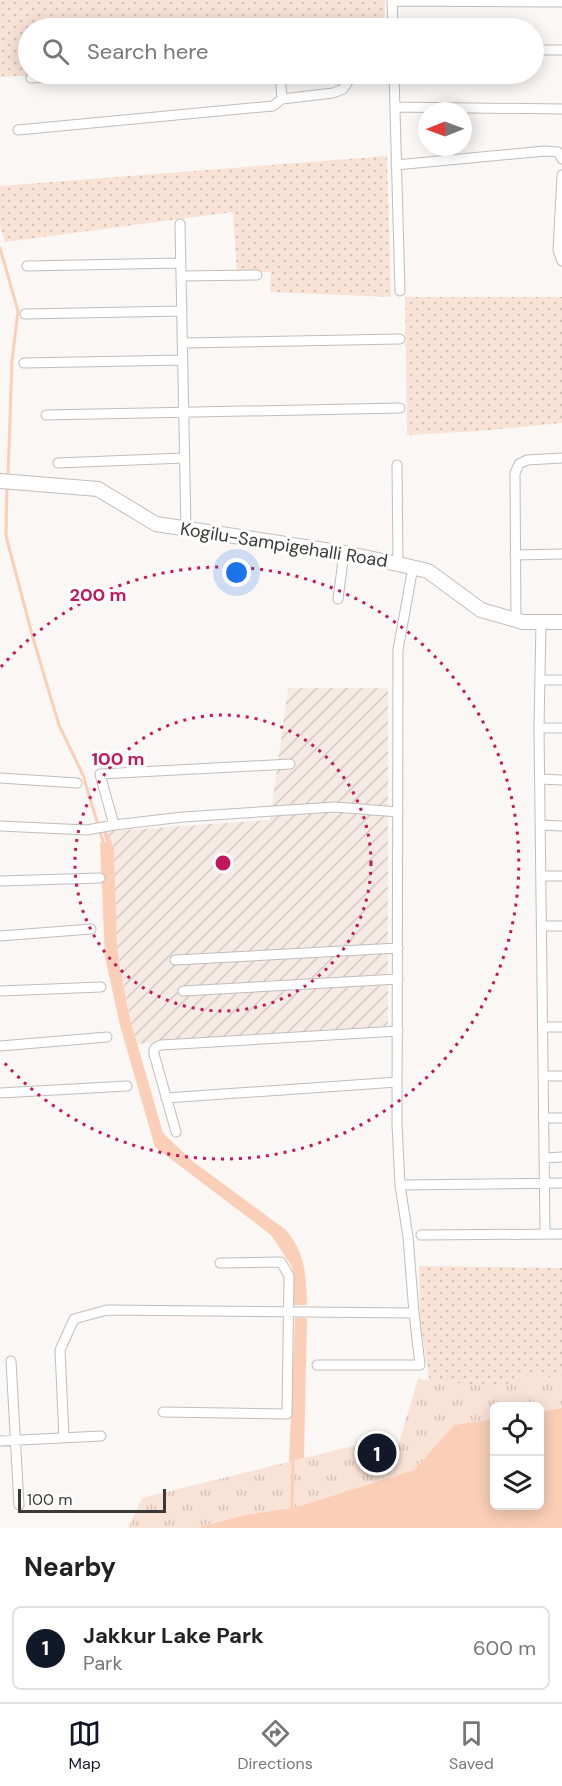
<!DOCTYPE html>
<html lang="en">
<head>
<meta charset="utf-8">
<style>
  :root { --surface:#fff; --page:#f2f2f2; --text:#222; --muted:#767676; --line:#e0e0e0; --accent:#111827 }
  body { margin:0; font-family:"DM Sans",sans-serif; background:var(--page); color:var(--text) }
  .controls { position:absolute; right:18px; bottom:18px; display:grid; overflow:hidden; border-radius:9px; box-shadow:0 3px 15px #0003 }
  .controls button { width:54px; height:54px; display:grid; place-items:center; padding:0; border:0; border-bottom:2px solid var(--line); background:var(--surface); color:var(--text); font:30px sans-serif }
  .compass { position:absolute; left:418px; top:102px; width:54px; height:54px; border-radius:50%; background:var(--surface); box-shadow:0 3px 15px #0003; rotate:269deg }
  .scale { position:absolute; left:18px; bottom:15px; width:148px; box-sizing:border-box; padding-left:6px; border:3px solid #3b3938; border-top:0; font-size:16px; line-height:21px; white-space:nowrap; color:#3b3938; -webkit-text-stroke:4px #fff; paint-order:stroke }
  .you { position:absolute; left:237px; top:573px; width:21px; height:21px; margin:-15px; border:4px solid #fff; border-radius:50%; background:#1a73e8; box-shadow:0 0 0 9px #1a73e833 }
  .badge { display:grid; place-items:center; width:39px; height:39px; border-radius:50%; background:var(--accent); color:#fff; font-size:20px; font-weight:700 }
  .pin { position:absolute; translate:-50% -50%; border:3px solid #fff; box-shadow:0 2px 6px #0006 }
  .list { margin:0; padding:0; list-style:none }
  h2 { display:flex; justify-content:space-between; align-items:center; height:78px; margin:0; padding:0 24px; font-size:26px }
  h2 small { font-size:20px; font-weight:400; color:var(--muted) }
  .list li { display:grid; grid-template-columns:39px 1fr auto; gap:18px; align-items:center; box-sizing:border-box; height:84px; margin:0 12px 12px; padding:0 12px; border:2px solid var(--line); border-radius:9px }
  .list b { display:block; font-size:22px; white-space:nowrap }
  .list p { margin:0; font-size:20px; white-space:nowrap; color:var(--muted) }
  .list em { font-size:20px; font-style:normal; color:var(--muted) }
  .icon { flex:none; width:33px; height:33px; fill:none; stroke:currentColor; stroke-width:2; stroke-linecap:round; stroke-linejoin:round }
  .map { position:relative; flex:none; width:562px; height:1528px; overflow:hidden }
  .search { position:absolute; background:var(--surface); box-shadow:0 3px 15px #0003; left:18px; right:18px; top:18px; height:66px; display:flex; align-items:center; gap:15px; box-sizing:border-box; padding:0 21px; border-radius:33px; color:var(--muted); font-size:22px }
  .sheet { height:174px; background:var(--surface) }
  nav { display:flex; justify-content:space-around; align-items:center; box-sizing:border-box; height:84px; border-top:2px solid var(--line); background:var(--surface); font-size:16px; color:var(--muted) }
  nav a { display:grid; justify-items:center; gap:3px }
  nav .on { color:var(--accent) }
  .map>svg:first-child { display:block }
  .industrial { fill:url(#industrial-furrows) }
  .grass { fill:url(#grass-dots) }
  .park { fill:url(#park-tufts) }
  .water { fill:#fbceb7 }
  .lines { fill:none; stroke-linecap:round; stroke-linejoin:round }
  .stream { stroke:#fbceb7; stroke-width:3 }
  .street-casing { stroke:#c1bdbb; stroke-width:11 }
  .secondary-casing { stroke:#c1bdbb; stroke-width:16 }
  .street { stroke:#fff; stroke-width:9 }
  .secondary { stroke:#fff; stroke-width:14 }
  .ring { fill:none; stroke:#c2185b; stroke-width:3; stroke-dasharray:3 6 }
  .labels { text-anchor:middle; stroke-width:6; stroke-linejoin:round; paint-order:stroke }
  .street-label { font-size:18px; fill:#3b3938; stroke:#fff }
  .centre { fill:#c2185b; stroke:#fff; stroke-width:3 }
  .ring-label { font-size:18px; text-anchor:middle; font-weight:bold; fill:#c2185b; stroke:#fff; stroke-width:6; stroke-linejoin:round; paint-order:stroke }
</style>
</head>
<body>
<div class="map">
<svg width="562" height="1528" viewBox="0 0 562 1528">
  <defs>
    <pattern id="industrial-furrows" width="10" height="10" patternUnits="userSpaceOnUse" patternTransform="scale(1.5)"><rect width="10" height="10" fill="#f6eae4"/><path d="M-1 1l2-2M0 10L10 0M9 11l2-2" fill="none" stroke="#d4c9c4"/></pattern>
    <pattern id="grass-dots" width="8" height="8" patternUnits="userSpaceOnUse" patternTransform="scale(1.5)"><rect width="8" height="8" fill="#f9e2d6"/><path d="M2 2h.1M6 6h.1" fill="none" stroke="#d6c3b8" stroke-width="1.8" stroke-linecap="round"/></pattern>
    <pattern id="park-tufts" width="24" height="20" patternUnits="userSpaceOnUse" patternTransform="scale(1.5)"><rect width="24" height="20" fill="#f9e2d6"/><path d="M3 7l-1-3M5 7V3M7 7l1-3M15 17l-1-3M17 17v-4M19 17l1-3" fill="none" stroke="#d6c3b8"/></pattern>
  </defs>
  <rect width="100%" height="100%" fill="#fbf7f5"/>
  <!-- industrial -->
  <path class="industrial" d="M288,688H388V1026L137,1044L130,1019L117,947L114,848L107,831L270,820Z"/>
  <!-- grass -->
  <path class="grass" d="M0,0H385L384,28H28V74H72L0,77Z
    M387,156L391,297L270,292L271,272H237L233,212L5,242L0,225V186Z
    M405,297H562V423L479,431L407,435Z
    M419,1266L562,1268V1376L552,1378L520,1374L504,1389L429,1380L420,1318Z"/>
  <!-- park -->
  <path class="park" d="M520,1374L552,1378L562,1376V1408L540,1412V1406H494V1419L454,1425L414,1470L297,1507L245,1515L196,1528H128L142,1498L361,1444L398,1446L418,1379L504,1388Z"/>
  <!-- water -->
  <path class="water" d="M107,831L114,848L117,947L120,967L130,1019L163,1133L191,1160L286,1230C306,1254 306,1276 307,1305H294V1274L291,1265L271,1235L155,1147L120,1025L105,957L100,843L106,842L103,832Z
    M295,1318H307L304,1458L289,1462Z
    M562,1408V1528H196L245,1515L297,1507L414,1470L454,1425L494,1419V1506H540V1412Z"/>
  <g class="lines">
    <!-- stream -->
    <path class="stream" d="M0,248L18,311L12,361L8,477
      M7,487L6,536L33,638L59,725L83,775L104,845
      M292,1507L293,1459"/>
    <!-- street casing -->
    <g class="street-casing">
      <path id="street" d="M392,0L393,28
        M392,1L562,2
        M534,50H562
        M280,74L282,99
        M394,74L400,291
        M31,78L118,74
        M395,107L562,109
        M18,130L273,106L282,99L333,93L343,89L353,74
        M396,165L545,151L558,152L562,159
        M562,175L558,250L562,261
        M180,224L186,529
        M27,266L181,263
        M181,276L257,275
        M25,314L182,311
        M182,343L400,339
        M24,363L182,360
        M46,415L400,408
        M58,463L184,458
        M397,465L398,564
        M515,555L562,554
        M338,599L344,553
        M516,620L515,473L519,464L527,460L562,458
        M541,622L539,728L545,1234
        M540,680H562
        M539,728H562
        M0,778L77,783
        M540,779L562,780
        M114,825L100,774L290,764
        M540,825L562,826
        M0,826L87,830L114,825L183,817L335,807L398,812
        M541,876H562
        M0,881L100,878
        M542,926H562
        M0,936L91,929
        M175,960L398,948
        M0,991L101,987
        M183,991L398,979
        M543,1027H562
        M0,1046L107,1037
        M543,1076H562
        M0,1093L127,1086
        M166,1098L397,1082
        M544,1118H562
        M176,1132L154,1054C153,1048 156,1047 161,1045L398,1031
        M544,1158L562,1157
        M400,1185L562,1183
        M421,1235L562,1234
        M11,1361L19,1505
        M317,1365H420L414,1313L408,1237L400,1185L397,1125L398,650L413,567
        M163,1412L287,1414L289,1276L281,1262L220,1263
        M64,1438L60,1350L74,1319L107,1310L414,1313
        M0,1441L101,1436"/>
    </g>
    <!-- secondary casing -->
    <g class="secondary-casing">
      <path id="secondary" d="M0,481L98,489L156,524L344,553L398,564L428,571L481,610L523,622H562"/>
    </g>
    <!-- street -->
    <use href="#street" class="street"/>
    <!-- secondary -->
    <use href="#secondary" class="secondary"/>
  </g>
  <!-- distance rings -->
  <g class="ring">
    <circle cx="223" cy="863" r="148"/>
    <path d="M1 667A296 296 0 1 1 1 1059"/>
  </g>
  <g class="labels">
    <!-- street labels -->
    <g class="street-label">
      <text transform="translate(284 545) rotate(9)" y="6">Kogilu-Sampigehalli Road</text>
    </g>
  </g>
  <circle cx="223" cy="863" r="9" class="centre"/>
  <g class="ring-label">
    <text x="98" y="601">200 m</text>
    <text x="118" y="765">100 m</text>
  </g>
</svg>
<div class="controls">
<button><svg class="icon" aria-label="locate" viewBox="0 0 24 24"><circle cx="12" cy="12" r="6"/><path d="M12 2v4M12 18v4M2 12h4M18 12h4"/></svg></button>
<button><svg class="icon" aria-label="layers" viewBox="0 0 24 24"><path d="M12 4l9 5-9 5-9-5zM3 14l9 5 9-5"/></svg></button>
</div>
<svg class="compass" viewBox="-18 -18 36 36"><path d="M0-13l5 13h-10z" fill="#e53935"/><path d="M0 13l5-13h-10z" fill="#767676"/></svg>
<div class="scale">100 m</div>
<div class="you"></div>
<div class="pin badge" style="left:377px;top:1453px">1</div>
<div class="search"><svg class="icon" aria-label="search" viewBox="0 0 24 24"><circle cx="10" cy="10" r="6"/><path d="M15 15l6 6"/></svg>Search here</div>
</div>
<section class="sheet">
<h2>Nearby<small></small></h2>
<ul class="list">
<li><span class="badge">1</span><div><b>Jakkur Lake Park</b><p>Park</p></div><em>600 m</em></li>
</ul>
</section>
<nav>
<a class="on"><svg class="icon" aria-label="map" viewBox="0 0 24 24"><path d="M3 6l6-2 6 2 6-2v14l-6 2-6-2-6 2zM9 4v14M15 6v14"/></svg>Map</a>
<a><svg class="icon" aria-label="directions" viewBox="0 0 24 24"><path d="M12 3l9 9-9 9-9-9zM9 14v-3h6M13 9l2 2-2 2"/></svg>Directions</a>
<a><svg class="icon" aria-label="saved" viewBox="0 0 24 24"><path d="M7 4h10v16l-5-4-5 4z"/></svg>Saved</a>
</nav>
</body>
</html>
